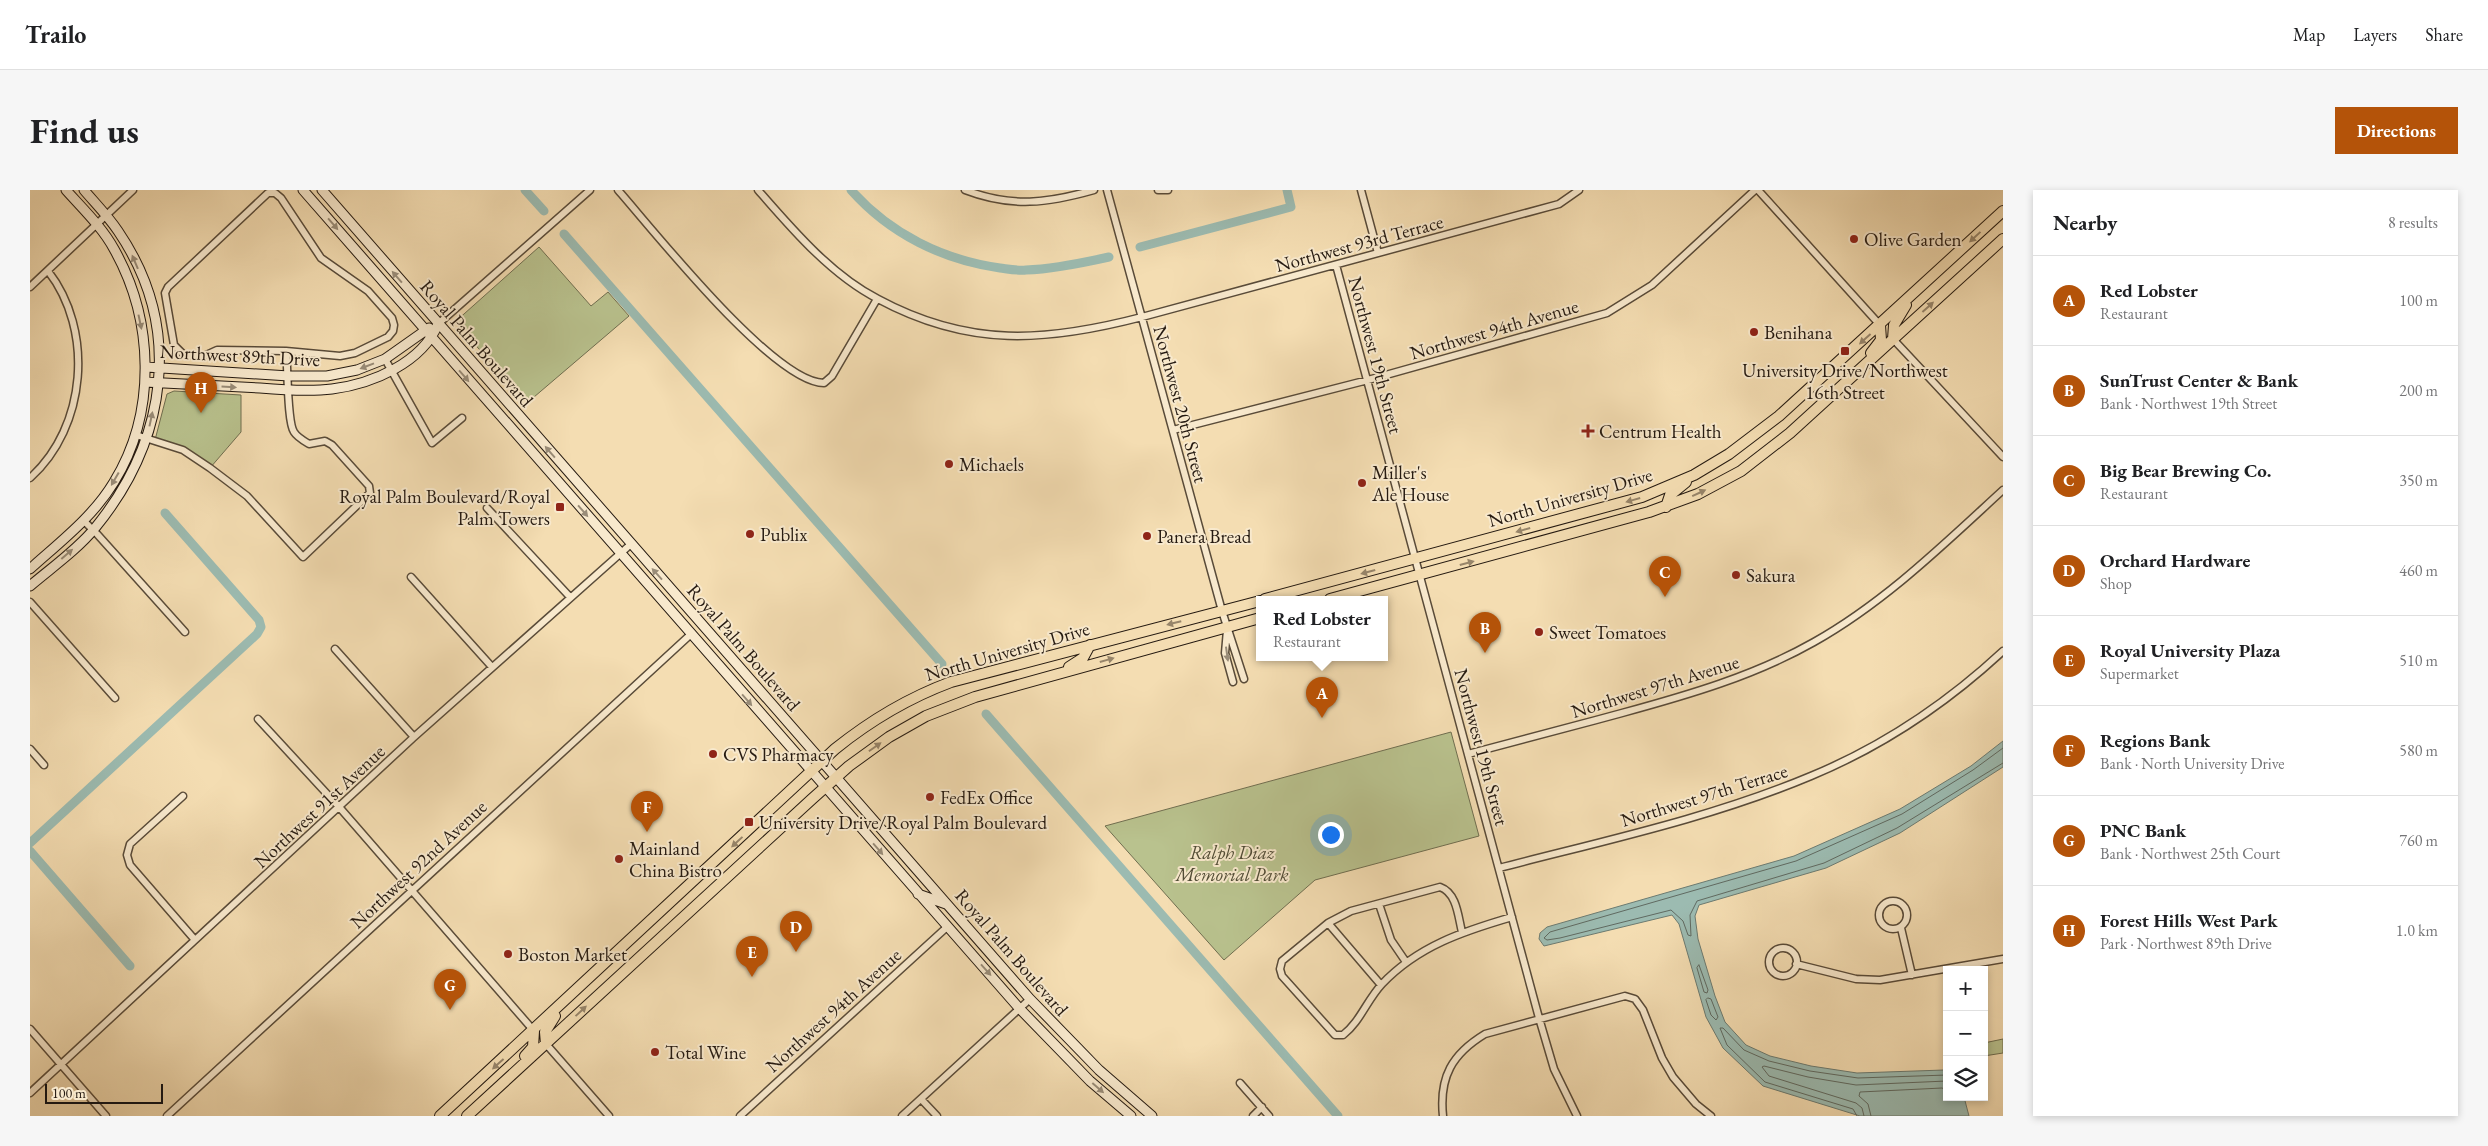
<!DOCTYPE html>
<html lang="en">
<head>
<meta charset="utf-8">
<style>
  :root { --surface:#fff; --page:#f6f6f6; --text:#202124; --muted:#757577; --line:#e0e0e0; --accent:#b45309 }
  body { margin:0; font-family:"EB Garamond",serif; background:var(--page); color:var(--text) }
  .controls { position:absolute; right:15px; bottom:15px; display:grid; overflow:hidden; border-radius:0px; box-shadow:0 2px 8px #0003 }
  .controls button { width:45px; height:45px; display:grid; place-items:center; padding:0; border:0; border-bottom:1px solid var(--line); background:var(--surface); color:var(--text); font:25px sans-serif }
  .scale { position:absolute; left:15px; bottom:12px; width:118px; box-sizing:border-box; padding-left:5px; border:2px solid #251a11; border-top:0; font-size:14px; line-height:18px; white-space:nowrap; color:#251a11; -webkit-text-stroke:4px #f8e9cd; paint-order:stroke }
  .you { position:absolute; left:1300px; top:644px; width:18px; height:18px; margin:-12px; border:4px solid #fff; border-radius:50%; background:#1a73e8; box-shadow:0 0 0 8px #1a73e833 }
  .badge { display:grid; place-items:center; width:32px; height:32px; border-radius:50%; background:var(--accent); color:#fff; font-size:16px; font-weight:700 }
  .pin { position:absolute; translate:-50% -41px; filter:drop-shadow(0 1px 2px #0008) }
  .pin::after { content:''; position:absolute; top:26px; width:18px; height:15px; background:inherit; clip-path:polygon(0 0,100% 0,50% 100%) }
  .popup { position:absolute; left:1226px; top:406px; width:132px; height:65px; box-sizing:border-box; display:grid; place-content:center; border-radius:0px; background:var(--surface); filter:drop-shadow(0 1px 4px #0005); font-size:16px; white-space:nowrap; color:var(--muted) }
  .popup b { font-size:19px; color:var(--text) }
  .popup::after { content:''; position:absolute; left:50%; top:100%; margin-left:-10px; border:10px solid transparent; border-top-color:var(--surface) }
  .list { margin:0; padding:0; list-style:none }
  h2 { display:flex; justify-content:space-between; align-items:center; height:65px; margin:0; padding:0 20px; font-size:21px }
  h2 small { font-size:16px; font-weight:400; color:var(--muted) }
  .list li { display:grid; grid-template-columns:32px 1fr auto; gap:15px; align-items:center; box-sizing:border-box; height:90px; padding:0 20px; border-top:1px solid var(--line) }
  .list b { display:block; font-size:19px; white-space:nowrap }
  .list p { margin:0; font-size:16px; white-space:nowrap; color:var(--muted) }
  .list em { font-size:16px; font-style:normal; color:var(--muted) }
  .icon { flex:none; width:28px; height:28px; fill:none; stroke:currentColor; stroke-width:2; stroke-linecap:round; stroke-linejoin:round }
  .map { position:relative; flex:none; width:1973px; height:926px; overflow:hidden; border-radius:0px }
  header { display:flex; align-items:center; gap:30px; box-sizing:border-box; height:70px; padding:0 25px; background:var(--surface); border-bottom:1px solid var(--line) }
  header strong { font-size:24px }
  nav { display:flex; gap:28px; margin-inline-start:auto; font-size:18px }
  .intro { display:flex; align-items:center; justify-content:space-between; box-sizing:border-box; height:120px; padding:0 30px }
  h1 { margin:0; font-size:35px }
  .button { padding:12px 22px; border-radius:0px; background:var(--accent); color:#fff; font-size:18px; font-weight:700 }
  main { display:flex; gap:30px; padding:0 30px }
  aside { flex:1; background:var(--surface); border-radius:0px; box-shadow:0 2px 8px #0003 }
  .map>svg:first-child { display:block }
  .green { fill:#b9c28e; stroke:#6f6e50 }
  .water { fill:#9cbbb1; stroke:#6c7b71 }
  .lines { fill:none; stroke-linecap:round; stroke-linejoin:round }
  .shore { stroke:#606a61; stroke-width:1 }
  .canal { stroke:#9cbbb1; stroke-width:9 }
  .street-casing { stroke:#594b39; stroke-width:9 }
  .secondary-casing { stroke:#251a11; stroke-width:11 }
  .primary-casing { stroke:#251a11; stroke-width:12 }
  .street { stroke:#f8e9cd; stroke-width:6 }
  .secondary { stroke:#f8e9cd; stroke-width:9 }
  .primary { stroke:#f4ddb2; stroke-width:10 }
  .oneway { fill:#998c78 }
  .oneway2 { fill:#97856a }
  .poi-dot { fill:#8f2418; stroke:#f8e9cd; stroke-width:2 }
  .labels { text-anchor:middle; stroke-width:4; stroke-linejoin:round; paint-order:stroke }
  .poi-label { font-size:19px; fill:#251a11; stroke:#f8e9cd; text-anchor:start }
  .street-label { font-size:19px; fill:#251a11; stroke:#f8e9cd }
  .park-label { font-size:19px; font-style:italic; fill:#514c36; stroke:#f8e9cd }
</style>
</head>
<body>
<header>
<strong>Trailo</strong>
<nav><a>Map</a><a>Layers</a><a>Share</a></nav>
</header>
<div class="intro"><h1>Find us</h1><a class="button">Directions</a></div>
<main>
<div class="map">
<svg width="1973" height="926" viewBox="0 0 1973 926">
  <rect width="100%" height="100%" fill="#f4ddb2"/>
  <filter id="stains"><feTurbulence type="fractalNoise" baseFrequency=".004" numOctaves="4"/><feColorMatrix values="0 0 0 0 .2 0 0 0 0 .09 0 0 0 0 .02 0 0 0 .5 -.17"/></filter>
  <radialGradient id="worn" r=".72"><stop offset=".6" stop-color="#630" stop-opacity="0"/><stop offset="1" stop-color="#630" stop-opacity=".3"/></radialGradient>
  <!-- green -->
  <path class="green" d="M509,57L561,116L578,102L599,126L497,213L425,132Z
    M144,201L211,205V242L180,278L153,260L125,250L137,204Z
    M1421,542L1449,646L1285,690L1194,770L1075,636Z
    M1973,849V863L1954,866V853Z"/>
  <!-- water -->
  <path class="water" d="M1973,551V577L1870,643L1796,678L1669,715L1665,726L1668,749L1685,806L1695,832L1716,855L1740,866L1781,876L1827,883L1914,880L1917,881V907H1934L1939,926H1830L1733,896L1693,858L1676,827L1649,734L1642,725L1514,756L1509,749L1510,743L1517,737L1764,666L1870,619L1941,576Z"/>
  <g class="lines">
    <!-- shore -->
    <path class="shore" d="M1973,558L1943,580L1872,624L1766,671L1520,742L1514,748L1517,750L1530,748L1641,720L1653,731L1658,745L1661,746L1660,725L1667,711L1794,673L1867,638L1973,573
      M1669,775L1678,800L1677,803L1674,802L1667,778Z
      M1678,808L1681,809L1688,827L1686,830L1681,825L1676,810Z
      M1827,926L1823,919L1735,892L1697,855L1690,838H1693L1714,860L1739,871L1780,881L1828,888L1917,885
      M1834,926L1832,918L1826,913L1739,886L1732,877L1734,876L1778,887L1826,895L1917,891
      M1841,926L1838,914L1829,906L1830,902L1912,898L1917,900"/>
    <!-- canal -->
    <path class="canal" d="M495,0L514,21
      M821,0C860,44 913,70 970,78C978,79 988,81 996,80C1024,79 1052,73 1079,67
      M534,44L912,474
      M1110,57L1261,17L1257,0
      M956,524L1308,926
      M0,653L227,444L231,437L229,430L135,323
      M0,661L100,776"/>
    <!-- street casing -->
    <g class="street-casing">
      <path id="street" d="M588,0C624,41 744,193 794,193L802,186L847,109
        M728,0C762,39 801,85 848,109C939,158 1016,152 1112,127L1529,14L1549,0
        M935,0C982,18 1018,13 1064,0
        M1077,0L1192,421L1214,489
        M1128,0H1138
        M1331,0L1348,63
        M1728,0L1850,135
        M1306,75L1509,828L1524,879L1547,926
        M0,97L103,0
        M408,134L560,0
        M1863,149L1973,267
        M355,169L402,253L432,228
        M1143,240L1338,190L1577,123L1622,95L1725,0
        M106,245L153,260L180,278L217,306L273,367L340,303L339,296L302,255L295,251L279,254C274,251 267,247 264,242C257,232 258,177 256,161L310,166L325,163L358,147L363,141L364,135L362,128L338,101L291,68L251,8L245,3H238L138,97L135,103L144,155L154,165L174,166L187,160L256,161
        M0,288C57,237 64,140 18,81
        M457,318L540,407
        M54,331L67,344L155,442
        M381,387L462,477
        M0,412L85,508
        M1197,440L1195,463L1203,492
        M305,459L384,547
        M228,529L310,618L504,841
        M0,559L14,575
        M1438,564C1490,550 1541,537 1592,523C1658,505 1724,486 1784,452C1855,412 1913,355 1973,300
        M153,606L100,654L97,665L100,675L165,750
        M1469,678C1573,651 1681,628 1781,586C1851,557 1917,513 1973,461
        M1849 725a14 14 0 1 1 28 0a14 14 0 1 1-28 0Z
        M1349,714L1361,750L1376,772
        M1298,733L1351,795
        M1871,738L1882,785
        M1432,742C1428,726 1427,703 1410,697L1321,721L1298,733L1252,771L1250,779L1252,786L1305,845H1313C1330,832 1337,810 1352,794C1388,756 1434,741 1482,727
        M1739 772a14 14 0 1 1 28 0a14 14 0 1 1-28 0Z
        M1766,774L1826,789L1850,790L1973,769
        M0,839L76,926
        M516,854L579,926
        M1210,893L1239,926
        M0,903L384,547L601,354
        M891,909L907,926
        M137,926L660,445
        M710,926L917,737
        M872,926L1000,809
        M1223,926L1232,917
        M1413,926C1409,887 1422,864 1455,844L1595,806L1605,809L1613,820L1632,868L1643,887L1666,914L1681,926"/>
    </g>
    <!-- secondary casing -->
    <g class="secondary-casing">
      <path id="secondary" d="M273,0L989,818L1060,891L1101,926
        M292,0L1000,809L1069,880L1122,926
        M116,177L259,186H297L327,180L355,169L399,138
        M115,192C154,194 192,196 230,198C253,200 279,202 302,199C342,194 392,173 408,134
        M0,379C30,352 63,327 84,292C127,222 124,130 84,59C72,37 53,19 36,0
        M0,396C21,378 47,360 65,338C137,250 154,138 88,41C78,26 65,13 54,0
        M888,704L916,714"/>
    </g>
    <!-- primary casing -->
    <g class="primary-casing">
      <path id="primary" d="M1863,149L1864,135L1876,115
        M1841,163L1851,150L1850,135
        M1636,317L1640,305L1656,292
        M1235,409L1612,307L1664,285L1699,264L1749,226L1973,21
        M1300,409L1619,322L1668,304L1711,281L1760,243L1973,49
        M1039,477L1053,468L1060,455
        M516,854L515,842L525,826
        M495,866L503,857L504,841
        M410,926L805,559C841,530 878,508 921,492L1230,411
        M437,926L782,609L819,576L859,547L896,526L945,507L1230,428"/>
    </g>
    <!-- street -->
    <use href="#street" class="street"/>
    <!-- secondary -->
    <use href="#secondary" class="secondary"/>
    <!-- primary -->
    <use href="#primary" class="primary"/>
  </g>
  <!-- one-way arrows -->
  <defs><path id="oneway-solid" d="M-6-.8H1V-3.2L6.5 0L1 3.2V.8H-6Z" transform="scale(1.25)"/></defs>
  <g class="oneway">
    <use href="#oneway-solid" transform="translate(303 34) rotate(49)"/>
    <use href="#oneway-solid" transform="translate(105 72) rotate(-113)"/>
    <use href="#oneway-solid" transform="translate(367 87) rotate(-131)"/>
    <use href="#oneway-solid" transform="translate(110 132) rotate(78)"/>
    <use href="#oneway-solid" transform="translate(337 176) rotate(159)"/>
    <use href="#oneway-solid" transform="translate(434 186) rotate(49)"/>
    <use href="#oneway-solid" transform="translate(199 197) rotate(3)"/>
    <use href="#oneway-solid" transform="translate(121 229) rotate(-78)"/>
    <use href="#oneway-solid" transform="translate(520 262) rotate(-131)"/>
    <use href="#oneway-solid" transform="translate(85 289) rotate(120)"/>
    <use href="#oneway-solid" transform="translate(553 321) rotate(49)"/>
    <use href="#oneway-solid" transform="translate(37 364) rotate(-41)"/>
    <use href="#oneway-solid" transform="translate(627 384) rotate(-132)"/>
    <use href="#oneway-solid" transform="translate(1197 464) rotate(82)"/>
    <use href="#oneway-solid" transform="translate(717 510) rotate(49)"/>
    <use href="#oneway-solid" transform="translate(848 659) rotate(49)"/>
    <use href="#oneway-solid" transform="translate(956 780) rotate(48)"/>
    <use href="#oneway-solid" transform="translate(1068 898) rotate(41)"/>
  </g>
  <g class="oneway2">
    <use href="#oneway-solid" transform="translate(1945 47) rotate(137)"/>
    <use href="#oneway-solid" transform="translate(1898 117) rotate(-42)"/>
    <use href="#oneway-solid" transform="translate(1835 149) rotate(138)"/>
    <use href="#oneway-solid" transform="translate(1669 303) rotate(-25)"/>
    <use href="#oneway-solid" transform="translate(1603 310) rotate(164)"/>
    <use href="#oneway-solid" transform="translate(1493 340) rotate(164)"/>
    <use href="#oneway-solid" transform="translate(1437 373) rotate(-15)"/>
    <use href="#oneway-solid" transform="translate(1338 382) rotate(165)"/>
    <use href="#oneway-solid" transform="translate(1144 433) rotate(166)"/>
    <use href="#oneway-solid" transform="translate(1077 470) rotate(-16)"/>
    <use href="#oneway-solid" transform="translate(845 557) rotate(-35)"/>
    <use href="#oneway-solid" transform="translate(707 652) rotate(137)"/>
    <use href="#oneway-solid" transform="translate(551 821) rotate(-43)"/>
    <use href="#oneway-solid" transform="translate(468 874) rotate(138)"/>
  </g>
  <!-- markers -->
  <g class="poi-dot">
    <circle cx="1824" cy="49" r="5"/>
    <circle cx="1724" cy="142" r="5"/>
    <rect x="1810" y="156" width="10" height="10" rx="2.5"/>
    <path d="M1555.5 233.5h5v5h5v5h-5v5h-5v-5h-5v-5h5z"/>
    <circle cx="919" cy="274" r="5"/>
    <circle cx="1332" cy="293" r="5"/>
    <rect x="525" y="312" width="10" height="10" rx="2.5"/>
    <circle cx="720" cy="344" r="5"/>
    <circle cx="1117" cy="346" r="5"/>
    <circle cx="1706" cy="385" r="5"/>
    <circle cx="1509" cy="442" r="5"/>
    <circle cx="683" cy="564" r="5"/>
    <circle cx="900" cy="607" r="5"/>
    <rect x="714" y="627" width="10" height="10" rx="2.5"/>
    <circle cx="589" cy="669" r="5"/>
    <circle cx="478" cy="764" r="5"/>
    <circle cx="625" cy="862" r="5"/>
  </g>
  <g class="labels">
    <!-- poi labels -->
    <g class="poi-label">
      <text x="1834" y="56">Olive Garden</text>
      <text x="1734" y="149">Benihana</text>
      <text x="1815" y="187" text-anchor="middle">University Drive/Northwest<tspan x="1815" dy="22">16th Street</tspan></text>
      <text x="1569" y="248">Centrum Health</text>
      <text x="929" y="281">Michaels</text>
      <text x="1342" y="289">Miller's<tspan x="1342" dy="22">Ale House</tspan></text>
      <text x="520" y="313" text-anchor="end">Royal Palm Boulevard/Royal<tspan x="520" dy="22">Palm Towers</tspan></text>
      <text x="730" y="351">Publix</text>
      <text x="1127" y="353">Panera Bread</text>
      <text x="1716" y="392">Sakura</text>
      <text x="1519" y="449">Sweet Tomatoes</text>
      <text x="693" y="571">CVS Pharmacy</text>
      <text x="910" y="614">FedEx Office</text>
      <text x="729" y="639">University Drive/Royal Palm Boulevard</text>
      <text x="599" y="665">Mainland<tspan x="599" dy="22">China Bistro</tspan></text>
      <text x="488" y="771">Boston Market</text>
      <text x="635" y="869">Total Wine</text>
    </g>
    <!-- street labels -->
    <g class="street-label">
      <text transform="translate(1329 53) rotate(-15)" y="7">Northwest 93rd Terrace</text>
      <text transform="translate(1464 139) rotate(-16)" y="7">Northwest 94th Avenue</text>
      <text transform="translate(447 153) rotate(49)" y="7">Royal Palm Boulevard</text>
      <text transform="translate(210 165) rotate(3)" y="7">Northwest 89th Drive</text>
      <text transform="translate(1346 165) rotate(75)" y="7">Northwest 19th Street</text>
      <text transform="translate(1151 214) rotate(75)" y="7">Northwest 20th Street</text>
      <text transform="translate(1540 307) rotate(-16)" y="7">North University Drive</text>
      <text transform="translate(714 457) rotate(49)" y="7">Royal Palm Boulevard</text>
      <text transform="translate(977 461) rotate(-16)" y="7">North University Drive</text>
      <text transform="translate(1625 496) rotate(-17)" y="7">Northwest 97th Avenue</text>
      <text transform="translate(1452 557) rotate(75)" y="7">Northwest 19th Street</text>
      <text transform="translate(1674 605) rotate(-17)" y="7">Northwest 97th Terrace</text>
      <text transform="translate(289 616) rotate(-43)" y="7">Northwest 91st Avenue</text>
      <text transform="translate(388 674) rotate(-43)" y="7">Northwest 92nd Avenue</text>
      <text transform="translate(982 762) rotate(49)" y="7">Royal Palm Boulevard</text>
      <text transform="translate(803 820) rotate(-42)" y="7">Northwest 94th Avenue</text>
    </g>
    <!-- park labels -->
    <g class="park-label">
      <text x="1202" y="669">Ralph Diaz<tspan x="1202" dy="22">Memorial Park</tspan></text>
    </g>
  </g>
  <rect width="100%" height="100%" filter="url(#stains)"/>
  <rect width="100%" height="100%" fill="url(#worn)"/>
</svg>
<div class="controls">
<button>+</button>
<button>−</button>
<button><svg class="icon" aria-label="layers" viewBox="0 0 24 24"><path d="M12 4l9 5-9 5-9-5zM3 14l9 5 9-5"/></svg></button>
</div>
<div class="scale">100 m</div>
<div class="you"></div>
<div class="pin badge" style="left:1292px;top:528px">A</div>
<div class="popup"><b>Red Lobster</b>Restaurant</div>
<div class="pin badge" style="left:1455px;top:463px">B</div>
<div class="pin badge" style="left:1635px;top:407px">C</div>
<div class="pin badge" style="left:766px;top:762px">D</div>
<div class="pin badge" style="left:722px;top:787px">E</div>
<div class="pin badge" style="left:617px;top:642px">F</div>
<div class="pin badge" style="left:420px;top:820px">G</div>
<div class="pin badge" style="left:171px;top:223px">H</div>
</div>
<aside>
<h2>Nearby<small>8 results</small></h2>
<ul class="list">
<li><span class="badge">A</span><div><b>Red Lobster</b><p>Restaurant</p></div><em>100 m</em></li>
<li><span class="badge">B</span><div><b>SunTrust Center &amp; Bank</b><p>Bank · Northwest 19th Street</p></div><em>200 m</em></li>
<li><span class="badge">C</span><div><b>Big Bear Brewing Co.</b><p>Restaurant</p></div><em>350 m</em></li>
<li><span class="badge">D</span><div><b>Orchard Hardware</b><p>Shop</p></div><em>460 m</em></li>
<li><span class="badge">E</span><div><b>Royal University Plaza</b><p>Supermarket</p></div><em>510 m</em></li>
<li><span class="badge">F</span><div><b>Regions Bank</b><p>Bank · North University Drive</p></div><em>580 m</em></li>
<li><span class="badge">G</span><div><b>PNC Bank</b><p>Bank · Northwest 25th Court</p></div><em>760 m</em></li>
<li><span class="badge">H</span><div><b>Forest Hills West Park</b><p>Park · Northwest 89th Drive</p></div><em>1.0 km</em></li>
</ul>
</aside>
</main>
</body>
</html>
